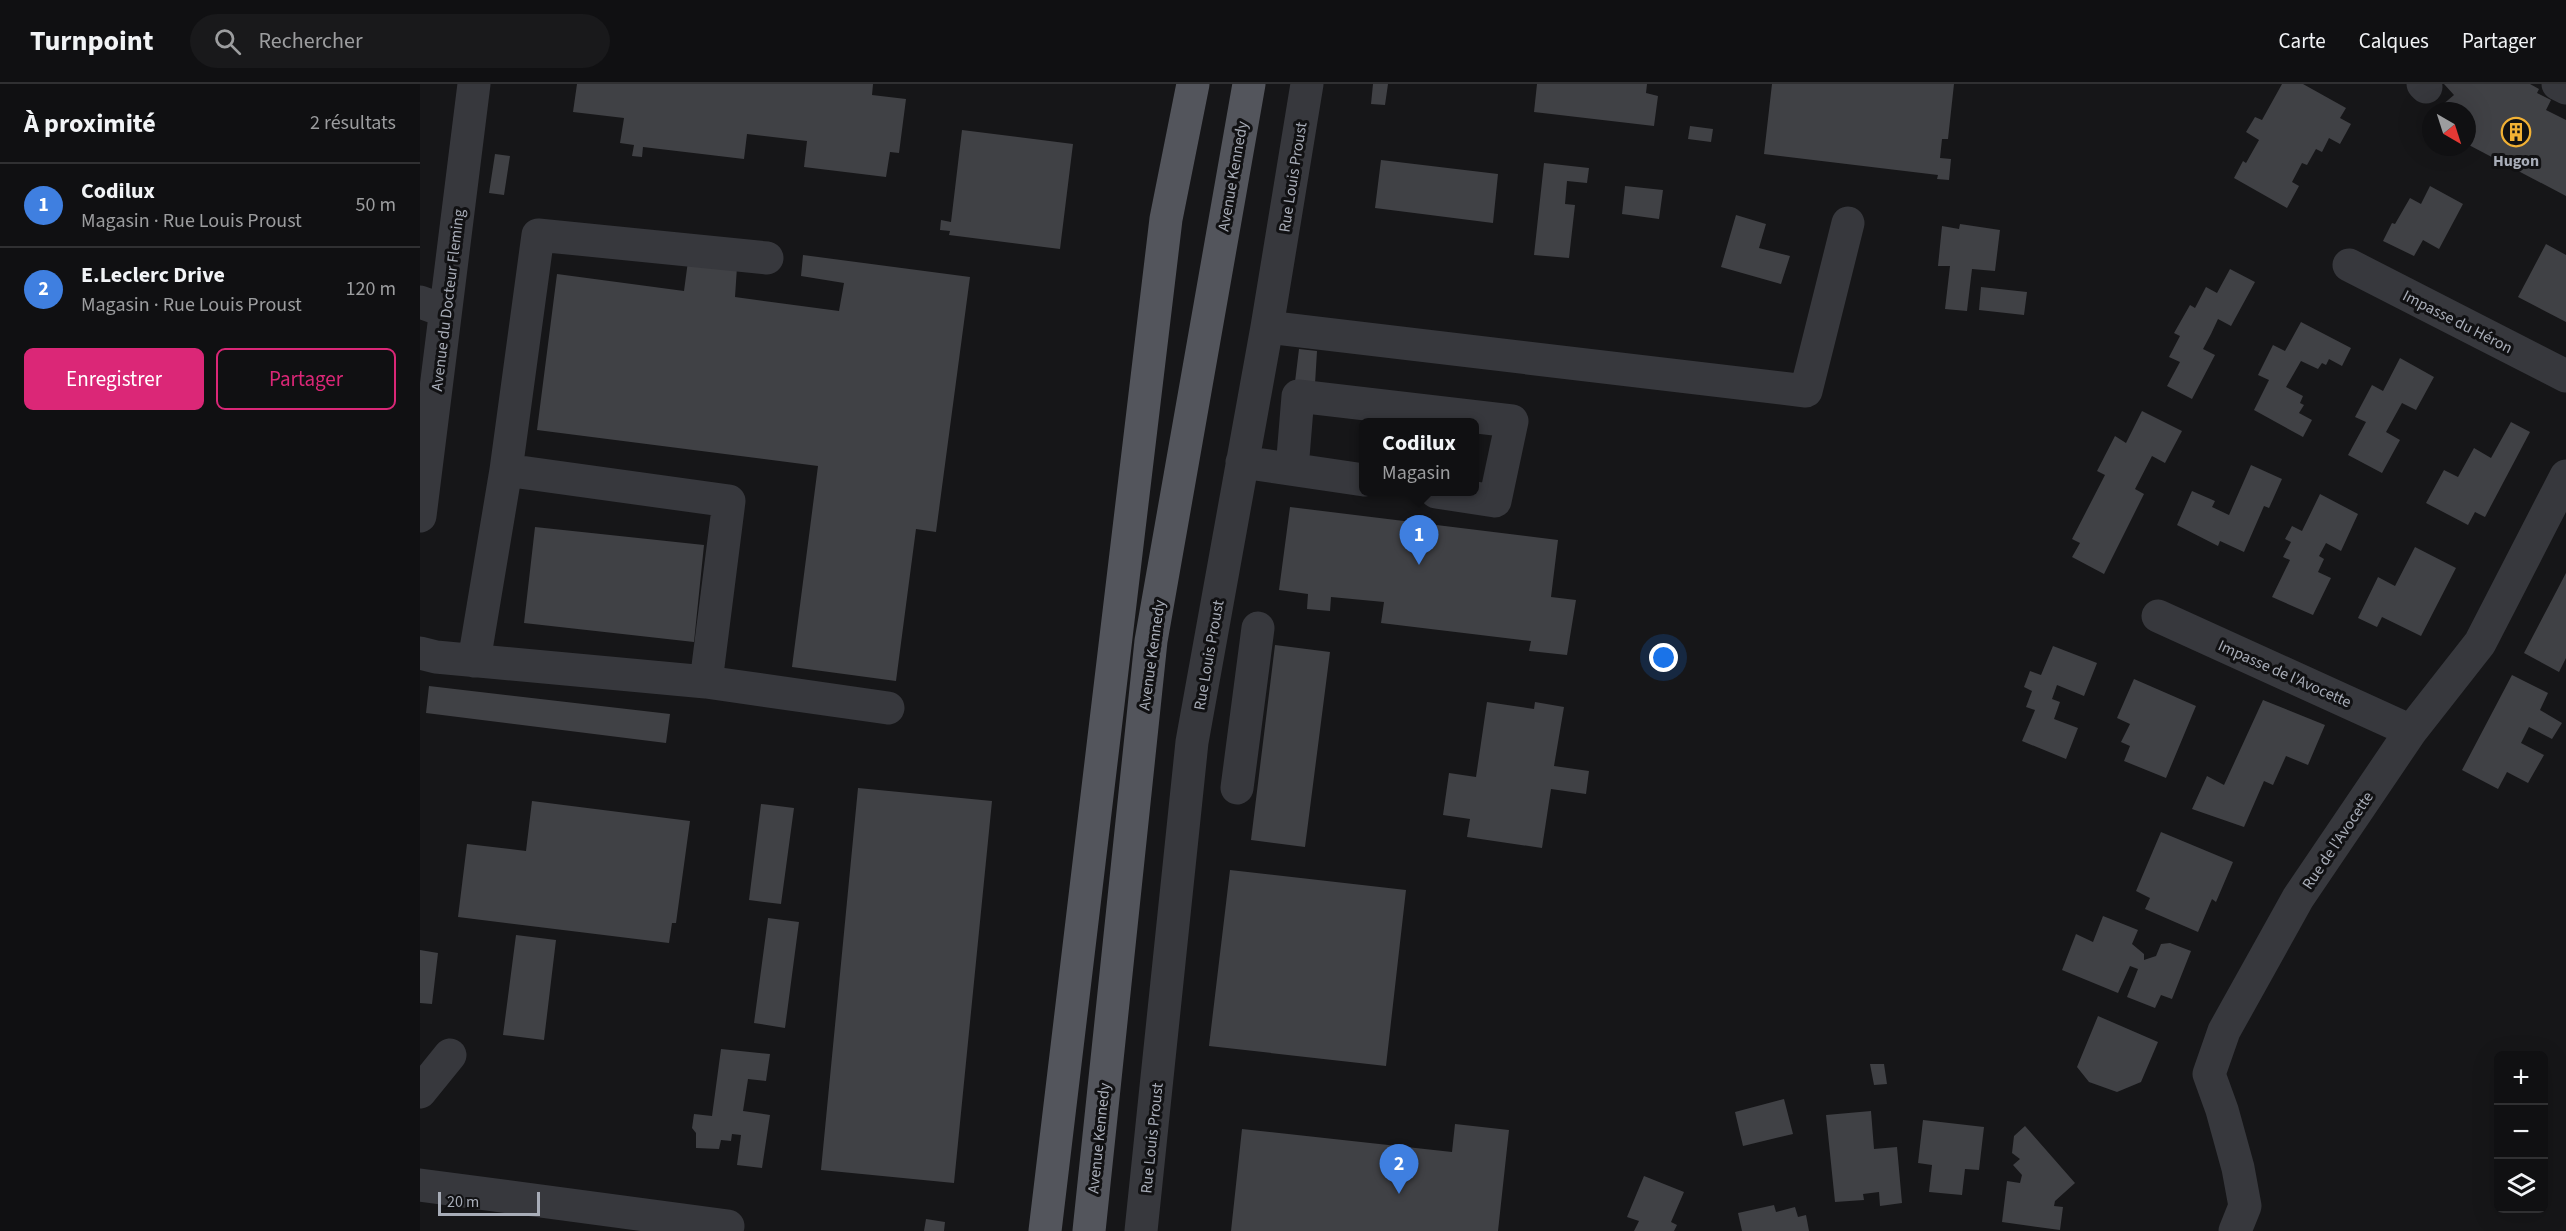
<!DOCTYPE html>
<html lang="fr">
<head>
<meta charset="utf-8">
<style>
  :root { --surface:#101012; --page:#19191b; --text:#f1f3f6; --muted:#9c9d9f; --line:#303032; --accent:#db2777 }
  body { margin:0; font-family:"Source Sans 3",sans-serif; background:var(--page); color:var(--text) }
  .controls { position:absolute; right:18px; bottom:18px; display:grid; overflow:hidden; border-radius:9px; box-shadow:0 6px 24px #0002 }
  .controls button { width:54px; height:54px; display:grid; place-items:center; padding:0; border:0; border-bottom:2px solid var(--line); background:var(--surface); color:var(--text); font:30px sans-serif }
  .compass { position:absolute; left:2002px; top:18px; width:54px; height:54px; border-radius:50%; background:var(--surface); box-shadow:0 6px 24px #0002; rotate:141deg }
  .scale { position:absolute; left:18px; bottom:15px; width:102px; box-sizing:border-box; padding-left:6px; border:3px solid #a8adb8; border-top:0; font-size:16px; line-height:21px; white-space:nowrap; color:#a8adb8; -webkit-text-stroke:4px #111113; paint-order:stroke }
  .you { position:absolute; left:1244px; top:574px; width:21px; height:21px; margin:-15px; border:4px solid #fff; border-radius:50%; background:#1a73e8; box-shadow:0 0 0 9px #1a73e833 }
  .badge { display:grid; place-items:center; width:39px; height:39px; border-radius:50%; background:var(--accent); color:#fff; font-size:20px; font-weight:700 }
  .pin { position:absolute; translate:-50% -50px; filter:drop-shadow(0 2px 3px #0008) }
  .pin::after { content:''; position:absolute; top:32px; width:21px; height:18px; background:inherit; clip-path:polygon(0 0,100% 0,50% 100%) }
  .popup { position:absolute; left:939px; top:334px; width:120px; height:78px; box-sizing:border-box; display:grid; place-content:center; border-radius:9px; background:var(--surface); filter:drop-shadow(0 2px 4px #0005); font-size:20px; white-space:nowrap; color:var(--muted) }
  .popup b { font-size:22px; color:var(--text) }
  .popup::after { content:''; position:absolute; left:50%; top:100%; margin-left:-12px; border:12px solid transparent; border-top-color:var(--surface) }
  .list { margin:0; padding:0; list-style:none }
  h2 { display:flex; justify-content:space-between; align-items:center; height:78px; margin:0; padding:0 24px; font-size:26px }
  h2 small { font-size:20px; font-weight:400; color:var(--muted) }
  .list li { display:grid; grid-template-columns:39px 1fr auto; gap:18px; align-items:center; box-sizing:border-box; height:84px; padding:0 24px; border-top:2px solid var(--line) }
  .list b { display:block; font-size:22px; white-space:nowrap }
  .list p { margin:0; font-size:20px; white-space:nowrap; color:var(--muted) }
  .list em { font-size:20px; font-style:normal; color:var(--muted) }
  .actions { display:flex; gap:12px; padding:18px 24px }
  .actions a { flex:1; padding:14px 0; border:2px solid var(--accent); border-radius:9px; text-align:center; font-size:21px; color:var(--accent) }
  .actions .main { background:var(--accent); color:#fff }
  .icon { flex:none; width:33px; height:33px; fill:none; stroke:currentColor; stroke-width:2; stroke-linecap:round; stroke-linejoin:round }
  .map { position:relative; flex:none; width:2146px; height:1147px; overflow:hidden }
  header { display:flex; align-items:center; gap:36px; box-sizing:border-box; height:84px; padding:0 30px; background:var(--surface); border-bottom:2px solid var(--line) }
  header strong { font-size:28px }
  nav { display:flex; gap:33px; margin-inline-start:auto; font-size:21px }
  .search { width:420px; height:54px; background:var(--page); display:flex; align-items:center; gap:15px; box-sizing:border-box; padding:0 21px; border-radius:33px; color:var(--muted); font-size:22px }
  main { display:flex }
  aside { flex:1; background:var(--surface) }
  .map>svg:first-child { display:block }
  .building { fill:#404145 }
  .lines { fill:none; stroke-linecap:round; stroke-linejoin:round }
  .minor { stroke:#37383d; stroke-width:33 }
  .major { stroke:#53555c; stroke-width:33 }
  .labels { text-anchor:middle; stroke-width:6; stroke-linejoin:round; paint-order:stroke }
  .poi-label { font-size:16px; font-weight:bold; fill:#a8adb8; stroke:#111113 }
  .street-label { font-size:16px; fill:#a8adb8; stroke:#111113 }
</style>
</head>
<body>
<header>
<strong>Turnpoint</strong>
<div class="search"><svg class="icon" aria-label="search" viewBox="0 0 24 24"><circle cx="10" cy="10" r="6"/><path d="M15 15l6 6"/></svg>Rechercher</div>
<nav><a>Carte</a><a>Calques</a><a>Partager</a></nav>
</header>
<main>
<aside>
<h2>À proximité<small>2 résultats</small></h2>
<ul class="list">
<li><span class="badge" style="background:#3f7fe0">1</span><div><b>Codilux</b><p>Magasin · Rue Louis Proust</p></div><em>50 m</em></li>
<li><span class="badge" style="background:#3f7fe0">2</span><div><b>E.Leclerc Drive</b><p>Magasin · Rue Louis Proust</p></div><em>120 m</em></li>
</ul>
<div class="actions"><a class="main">Enregistrer</a><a>Partager</a></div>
</aside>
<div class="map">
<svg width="2146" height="1147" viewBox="0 0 2146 1147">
  <rect width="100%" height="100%" fill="#161618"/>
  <!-- building -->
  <path class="building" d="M157,0H453L452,11L486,15L479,69L470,68L466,93L384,83L387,57L327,50L324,75L223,63L222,73L212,72L214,61L200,59L204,34L153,28Z
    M953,0H968L965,21L951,20Z
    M1117,0H1227L1226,9L1238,12L1234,42L1114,28Z
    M1352,0H1534L1528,55H1522L1520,74L1531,75L1529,96L1517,95L1518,91L1344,70Z
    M1862,0H1883L1926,24L1920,34L1931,40L1920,60L1909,54L1902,68L1896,65L1887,81L1882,79L1872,98L1879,102L1867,124L1814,94L1823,77L1826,79L1839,56L1826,48L1835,33L1842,36Z
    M2024,0H2110L2119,5L2117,9L2131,16L2126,26L2146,36V112L2047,60V27H2015L2034,11Z
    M1270,42L1293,45L1291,58L1268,55Z
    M542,46L653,60L640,165L529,151L530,147L520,146L521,136L531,138Z
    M75,70L90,72L84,111L69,109Z
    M961,76L1078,90L1073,139L955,124Z
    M1124,79L1169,84L1167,99L1147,97L1145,120L1155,121L1149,174L1114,171Z
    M1205,102L1243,106L1239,135L1202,130Z
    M2010,102L2043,120L2019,165L2003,156L1994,172L1963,157L1972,139L1975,140L1990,114L2001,120Z
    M1316,131L1346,140L1339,164L1370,172L1361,200L1301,183Z
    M1540,140L1580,146L1575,187L1552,185L1547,227L1525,225L1530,182H1518L1522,142L1539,145Z
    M2126,160L2146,171V238L2098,213Z
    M383,171L550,193L516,448L496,445L476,597L372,583L398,382L117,346L137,190L264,207L268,177L317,183L315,213L419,227L424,199L381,192Z
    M1810,185L1835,198L1811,242L1798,235L1791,250L1783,265L1795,271L1772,315L1747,302L1760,278L1749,273L1760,252L1754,249L1770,221L1775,224L1786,203L1797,209Z
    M1561,203L1607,208L1604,231L1559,226Z
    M1881,238L1931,264L1922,282L1909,275L1906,281L1902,279L1898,285L1881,277L1866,303L1883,312L1880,319L1884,321L1879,329L1892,336L1883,353L1834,326L1849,296L1838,291L1853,261L1865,267Z
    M879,265L897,267L895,300L875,298Z
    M1980,274L2014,293L1996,326L1982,319L1966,348L1980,356L1962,389L1928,371L1946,338L1935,333L1952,301L1963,307Z
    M1722,327L1762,347L1745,379L1732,372L1715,405L1724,410L1684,490L1652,473L1660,459L1652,455L1685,391L1677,387L1695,352L1706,359Z
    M2091,338L2110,348L2065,433L2055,428L2048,441L2006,419L2024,386L2038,393L2054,364L2071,374Z
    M1831,381L1862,395L1849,424L1844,422L1824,468L1800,457L1798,462L1757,441L1772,407L1795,417L1792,423L1809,431Z
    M1900,410L1938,430L1921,467L1906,459L1899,472L1904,475L1898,488L1911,494L1893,531L1852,513L1870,476L1863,473L1871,458L1865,455L1872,442L1882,447Z
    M870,423L1138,456L1131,513L1156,516L1147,571L1109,567L1111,557L961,539L964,518L911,513L910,527L887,525L888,510L859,506Z
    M115,443L284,461L274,558L104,539Z
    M1995,463L2036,484L2001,552L1962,533L1957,543L1938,534L1958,493L1975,502Z
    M2146,489V574L2139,588L2104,569Z
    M855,561L910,568L885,763L831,756Z
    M1633,562L1677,579L1664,612L1637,601L1632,615L1640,618L1634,635L1658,644L1646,675L1602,657L1615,626L1606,623L1612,607L1604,603L1610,587L1621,591Z
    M2092,591L2128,609L2120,626L2142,639L2132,655L2109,643L2101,659L2124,671L2108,699L2087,688L2078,705L2042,686Z
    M1714,595L1776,622L1746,694L1704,677L1710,662L1701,658L1710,640L1697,634Z
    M9,602L250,630L246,659L6,629Z
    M1843,616L1905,641L1888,681L1866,672L1853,701L1844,697L1824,743L1772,725L1787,692L1804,701Z
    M1067,618L1114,625L1115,618L1144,623L1134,682L1169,687L1166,710L1131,705L1122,764L1047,753L1050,735L1023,731L1029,689L1056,693Z
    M438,704L572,717L534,1099L401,1086Z
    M112,717L270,737L256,839H252L249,859L38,833L47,760L106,767Z
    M341,720L374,724L361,820L329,816Z
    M1741,748L1813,778L1796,818L1792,815L1778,848L1725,825L1730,814L1716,807Z
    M810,786L986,806L966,982L789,962Z
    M1683,832L1718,846L1712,860L1724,870V876L1736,872L1741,860L1750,859L1771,867L1752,915L1741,911L1735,924L1707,913L1718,885L1710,882L1698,909L1642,886L1656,850L1673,858Z
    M348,834L379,838L365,944L334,939Z
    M96,851L136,856L124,956L83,951Z
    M0,866L18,869L12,920L0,919Z
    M1678,932L1738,958L1721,998L1697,1008L1669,998L1657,983Z
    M301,965L350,970L346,997L328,995L323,1027L350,1031L342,1084L317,1081L321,1051L312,1050L311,1057L301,1056L299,1065L276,1064V1049L272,1044L274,1030L292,1032Z
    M1450,980H1464L1467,1000L1454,1001Z
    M1364,1015L1373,1050L1323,1062L1315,1028Z
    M1451,1027L1454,1065L1477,1063L1482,1119L1460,1122L1459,1108L1443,1110L1444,1116L1415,1118L1406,1031Z
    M1503,1036L1564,1043L1559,1086L1545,1085L1542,1111L1509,1108L1512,1081L1498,1079Z
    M1035,1040L1089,1046L1078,1147H811L822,1045L1032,1068Z
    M1605,1042L1655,1099L1635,1117L1634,1122L1643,1123L1640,1146L1582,1138L1587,1097L1600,1099L1602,1091L1593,1081L1600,1075L1592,1069L1594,1052Z
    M1224,1092L1264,1108L1251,1138L1257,1141L1254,1147H1214L1219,1137L1207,1133Z
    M1354,1121L1356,1128L1375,1123L1378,1133L1386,1131L1389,1147H1322L1318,1129Z
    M506,1135L525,1138L524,1147H504Z"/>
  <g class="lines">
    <!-- minor -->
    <path class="minor" d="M2003,0L2006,3
      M2138,0L2146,4
      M1929,181L2146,292
      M0,218L25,227
      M847,243L1386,307L1428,139
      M822,378L944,396
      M872,385L878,312L1092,337L1075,417L1016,408
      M86,386L118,151L347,174
      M0,432L54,0
      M1738,532L1991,647
      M0,569L16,573L286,598L468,624
      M54,577L86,386L309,417L286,598
      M817,704L838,544
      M0,1008L30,971
      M0,1101L308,1142
      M721,1147L772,658L847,243L887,0
      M1815,1147L1825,1122L1818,1084L1802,1026L1789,990L1804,947L1878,814L1991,647L2060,559L2146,392"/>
    <!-- major -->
    <path class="major" d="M625,1147L746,135L773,0
      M669,1147L731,557L829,0"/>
  </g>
  <!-- icons -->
  <defs>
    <g id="building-ring" transform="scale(1.5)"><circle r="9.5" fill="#111113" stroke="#f2b134" stroke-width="1.5"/><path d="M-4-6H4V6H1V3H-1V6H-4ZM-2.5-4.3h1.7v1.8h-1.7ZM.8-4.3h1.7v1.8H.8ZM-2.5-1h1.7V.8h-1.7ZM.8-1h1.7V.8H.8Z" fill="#f2b134"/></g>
  </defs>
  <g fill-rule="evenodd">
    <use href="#building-ring" x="2096" y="48"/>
  </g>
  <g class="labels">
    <!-- poi labels -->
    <g class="poi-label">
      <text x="2096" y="82">Hugon</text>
    </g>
    <!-- street labels -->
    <g class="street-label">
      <text transform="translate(812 92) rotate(-80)" y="6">Avenue Kennedy</text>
      <text transform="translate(872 93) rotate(-81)" y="6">Rue Louis Proust</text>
      <text transform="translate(27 216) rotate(-83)" y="6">Avenue du Docteur Fleming</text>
      <text transform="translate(2038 237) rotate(27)" y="6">Impasse du Héron</text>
      <text transform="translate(731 571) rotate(-82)" y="6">Avenue Kennedy</text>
      <text transform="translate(788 571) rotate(-80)" y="6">Rue Louis Proust</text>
      <text transform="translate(1865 589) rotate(24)" y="6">Impasse de l'Avocette</text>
      <text transform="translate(1917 756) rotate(-56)" y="6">Rue de l'Avocette</text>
      <text transform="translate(678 1054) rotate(-84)" y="6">Avenue Kennedy</text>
      <text transform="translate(731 1054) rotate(-84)" y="6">Rue Louis Proust</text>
    </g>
  </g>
</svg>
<div class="controls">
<button>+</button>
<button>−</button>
<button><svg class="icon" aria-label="layers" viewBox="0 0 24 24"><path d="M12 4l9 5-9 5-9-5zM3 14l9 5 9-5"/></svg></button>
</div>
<svg class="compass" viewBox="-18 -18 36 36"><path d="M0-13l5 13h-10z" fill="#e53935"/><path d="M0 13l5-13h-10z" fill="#9c9d9f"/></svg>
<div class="scale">20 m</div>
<div class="you"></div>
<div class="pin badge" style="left:999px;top:481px;background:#3f7fe0">1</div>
<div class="popup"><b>Codilux</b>Magasin</div>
<div class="pin badge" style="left:979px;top:1110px;background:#3f7fe0">2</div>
</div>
</main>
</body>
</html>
